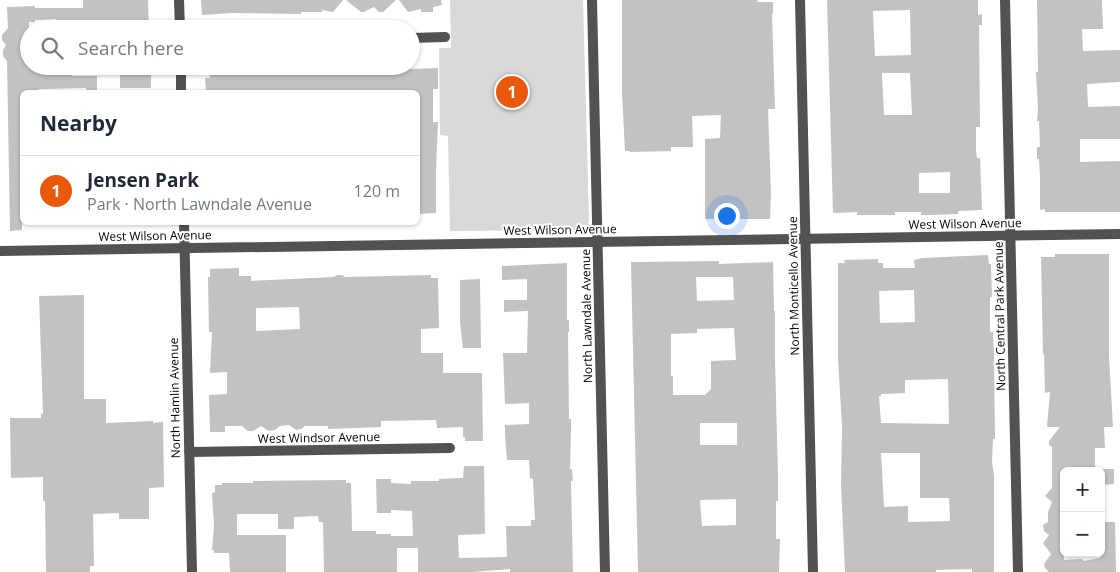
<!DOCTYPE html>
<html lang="en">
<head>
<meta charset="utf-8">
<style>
  :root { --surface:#fff; --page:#f2f2f3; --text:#1f2937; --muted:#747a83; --line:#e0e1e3; --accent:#ea580c }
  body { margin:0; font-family:"Open Sans",sans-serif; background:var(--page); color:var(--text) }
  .controls { position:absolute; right:15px; bottom:15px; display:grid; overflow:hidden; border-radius:8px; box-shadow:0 1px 4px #0004 }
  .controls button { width:45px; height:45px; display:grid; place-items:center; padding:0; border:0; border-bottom:1px solid var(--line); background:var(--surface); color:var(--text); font:25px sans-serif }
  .you { position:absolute; left:726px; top:215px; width:18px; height:18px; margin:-12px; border:4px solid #fff; border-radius:50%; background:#1a73e8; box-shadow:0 0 0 8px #1a73e833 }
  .badge { display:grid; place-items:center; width:32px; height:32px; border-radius:50%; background:var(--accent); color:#fff; font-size:16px; font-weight:700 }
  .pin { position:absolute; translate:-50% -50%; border:2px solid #fff; box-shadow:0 1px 5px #0006 }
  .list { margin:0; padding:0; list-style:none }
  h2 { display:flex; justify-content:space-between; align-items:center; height:65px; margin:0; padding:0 20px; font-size:21px }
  h2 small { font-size:16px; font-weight:400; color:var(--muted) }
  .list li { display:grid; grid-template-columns:32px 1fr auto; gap:15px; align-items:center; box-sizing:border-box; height:70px; padding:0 20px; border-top:1px solid var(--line) }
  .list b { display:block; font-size:19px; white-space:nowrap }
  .list p { margin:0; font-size:16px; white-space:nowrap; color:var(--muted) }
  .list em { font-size:16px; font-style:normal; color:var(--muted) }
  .icon { flex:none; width:28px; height:28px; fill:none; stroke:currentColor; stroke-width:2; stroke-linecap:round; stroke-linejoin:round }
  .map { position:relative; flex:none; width:1120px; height:572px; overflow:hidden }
  .search { position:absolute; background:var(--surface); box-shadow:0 1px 4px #0004; left:20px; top:20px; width:400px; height:55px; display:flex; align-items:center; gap:12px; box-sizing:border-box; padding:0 18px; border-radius:28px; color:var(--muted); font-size:19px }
  .panel { position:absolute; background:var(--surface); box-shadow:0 1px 4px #0004; left:20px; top:90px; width:400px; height:135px; border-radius:8px }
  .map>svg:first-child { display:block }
  .green { fill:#d9d9d9 }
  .building { fill:#c2c2c2; fill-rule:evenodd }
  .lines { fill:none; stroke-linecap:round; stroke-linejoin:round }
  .minor { stroke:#525252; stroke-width:10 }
  .tertiary { stroke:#525252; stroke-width:10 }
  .labels { text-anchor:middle; stroke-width:4; stroke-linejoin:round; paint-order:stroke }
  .street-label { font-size:12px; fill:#000; stroke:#fff }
</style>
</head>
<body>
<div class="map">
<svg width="1120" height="572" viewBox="0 0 1120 572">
  <rect width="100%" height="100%" fill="#fff"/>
  <!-- green -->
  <path class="green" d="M450,0H583L589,221L586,230L450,231L448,136L440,135L439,48H451Z"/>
  <!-- building -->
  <path class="building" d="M83,0H148L149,29H99V24H84V21H56V19L35,20V22H29V66H71L72,76H97V92H86V88L40,89L37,90V92H22V230L10,231L7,61L3,56V50L6,45L2,40V35L8,28L7,7L35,6V8H83Z
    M201,0H343L333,12L322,10V12H301V14L231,13L202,15Z
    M346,0H396L383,12H379L374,7L364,12H361Z
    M399,0H441L442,5L433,7V12H421V9L408,12Z
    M622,0H758L757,2H773V14H772L775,109H768L771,194L770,219H705V139L720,138L721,115L692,116L693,147H671V151L630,152V151H625L622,95Z
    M827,0H978V15L982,14V25H979L980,127H976V151L977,158H980L982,210L958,211V214L934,215H921V212H895V215H857V212L833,213ZM910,10L911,55L875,56L873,11ZM882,73H910L912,115H884ZM950,172V193H919V173Z
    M1037,0H1102L1103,29H1082L1083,51L1120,50V82L1087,84L1088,107L1120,106V139H1080V162L1120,161V212H1045V209L1040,210V176L1039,159H1037V147H1040L1039,121H1037L1038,110L1036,72H1038Z
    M120,66H151V88H120Z
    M332,68V71H352L438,68V89H433V122H438L436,171V213L418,214V92H206L205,78H210V72Z
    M1055,254H1109V357L1113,427H1104L1105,448H1095V471H1064V560L1082,559L1084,561L1100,558L1101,525H1104V522H1115L1116,572H1049L1045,568L1044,564L1051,554L1043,543L1049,535L1044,531L1043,525L1048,522V512L1052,502L1045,496L1052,488V447L1049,445V441L1060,427H1047L1050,392L1045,393L1044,354H1043L1041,257H1055Z
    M988,255L989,264H991L992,297H990V332H993L994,355L995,439H993L992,462L994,475V572H972V569L936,570V572H845L841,485L842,426L838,359V263H845L844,260L878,259V263H883V268H915L914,260L922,258ZM914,290L915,322L880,323L879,291ZM948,379L949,424L881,423L879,396H881V394L905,393V380ZM881,453H920V498H949L950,521L908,522V506L884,507Z
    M719,261V264L773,262L774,311H775V360L778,476V501H776V539H780L779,572H638L631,262ZM696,277H733L734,300L697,301ZM734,328L736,360L711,361V389L705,395H673V376H671V334L697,333V329ZM700,423H737V445H700ZM736,499V525L702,526L700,500Z
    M567,263V320H569V332H568L569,419H571V431L570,469H572L573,481H571L573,572H510V569L473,572H418V548H397V572H324L323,522H319L318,516L294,517V529H278V514H237V535H286V572H230L229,553H214V550H212L214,526L212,493L215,492V485H222V483H253V481L346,480V483H351L352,531H376V534H391V536H413L412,511L391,510V513H377L376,479H391V483L411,484V481H439V479L463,478L464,466H484L485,534L458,535L459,558L507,557L506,526H531V520H535L533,479L530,478L529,460H507L505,436V425L529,424V403L505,404L503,353H527L528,311L504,312V300H527V279L502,280V266Z
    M239,268V276H251V281L334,277L337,275H343L344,277L431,275V278H438L439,328L421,329V353H443V373H482L483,441H465V437H463V427L437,428L436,420L381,421V427L328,429V426H305L301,429L296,430L289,425L280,426L275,430L269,431L261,426L253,431H248L242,426H225V432H210L209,395L227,394V372L210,373L212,332H209L208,277H210V269ZM299,307L300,329L256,331V308Z
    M480,279L481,348H463L460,322V280Z
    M84,295V399H106V423L153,421V423L163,422L164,487L149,488V519H119V513L93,514L94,566H90V572H46L45,501H43V477L11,478L10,418H41V413L43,414L39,296Z
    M1101,469H1114V484L1101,485Z"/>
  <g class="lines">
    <!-- minor -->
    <path class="minor" d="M179,0L180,29
      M592,0L605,572
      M800,0L813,572
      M1005,0L1018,572
      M411,38L445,37
      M181,66V92
      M184,222L192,572
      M189,452L450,448"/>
    <!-- tertiary -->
    <path class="tertiary" d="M0,251L1120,234"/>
  </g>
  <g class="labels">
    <!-- street labels -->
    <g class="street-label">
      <text transform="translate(965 224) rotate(-1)" y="4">West Wilson Avenue</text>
      <text transform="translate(560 230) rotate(-1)" y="4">West Wilson Avenue</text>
      <text transform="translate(155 236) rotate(-1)" y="4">West Wilson Avenue</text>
      <text transform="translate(794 286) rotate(-91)" y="4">North Monticello Avenue</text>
      <text transform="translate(587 316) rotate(-91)" y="4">North Lawndale Avenue</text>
      <text transform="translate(1000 316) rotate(-91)" y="4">North Central Park Avenue</text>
      <text transform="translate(175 398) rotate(-91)" y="4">North Hamlin Avenue</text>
      <text transform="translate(319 438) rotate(-1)" y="4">West Windsor Avenue</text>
    </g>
  </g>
</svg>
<div class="controls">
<button>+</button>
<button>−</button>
</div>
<div class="you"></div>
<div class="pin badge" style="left:512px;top:92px">1</div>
<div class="search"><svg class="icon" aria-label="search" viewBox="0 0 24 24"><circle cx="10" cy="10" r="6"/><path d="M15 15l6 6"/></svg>Search here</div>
<section class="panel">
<h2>Nearby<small></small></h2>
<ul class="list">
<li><span class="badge">1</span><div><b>Jensen Park</b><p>Park · North Lawndale Avenue</p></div><em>120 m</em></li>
</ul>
</section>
</div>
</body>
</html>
